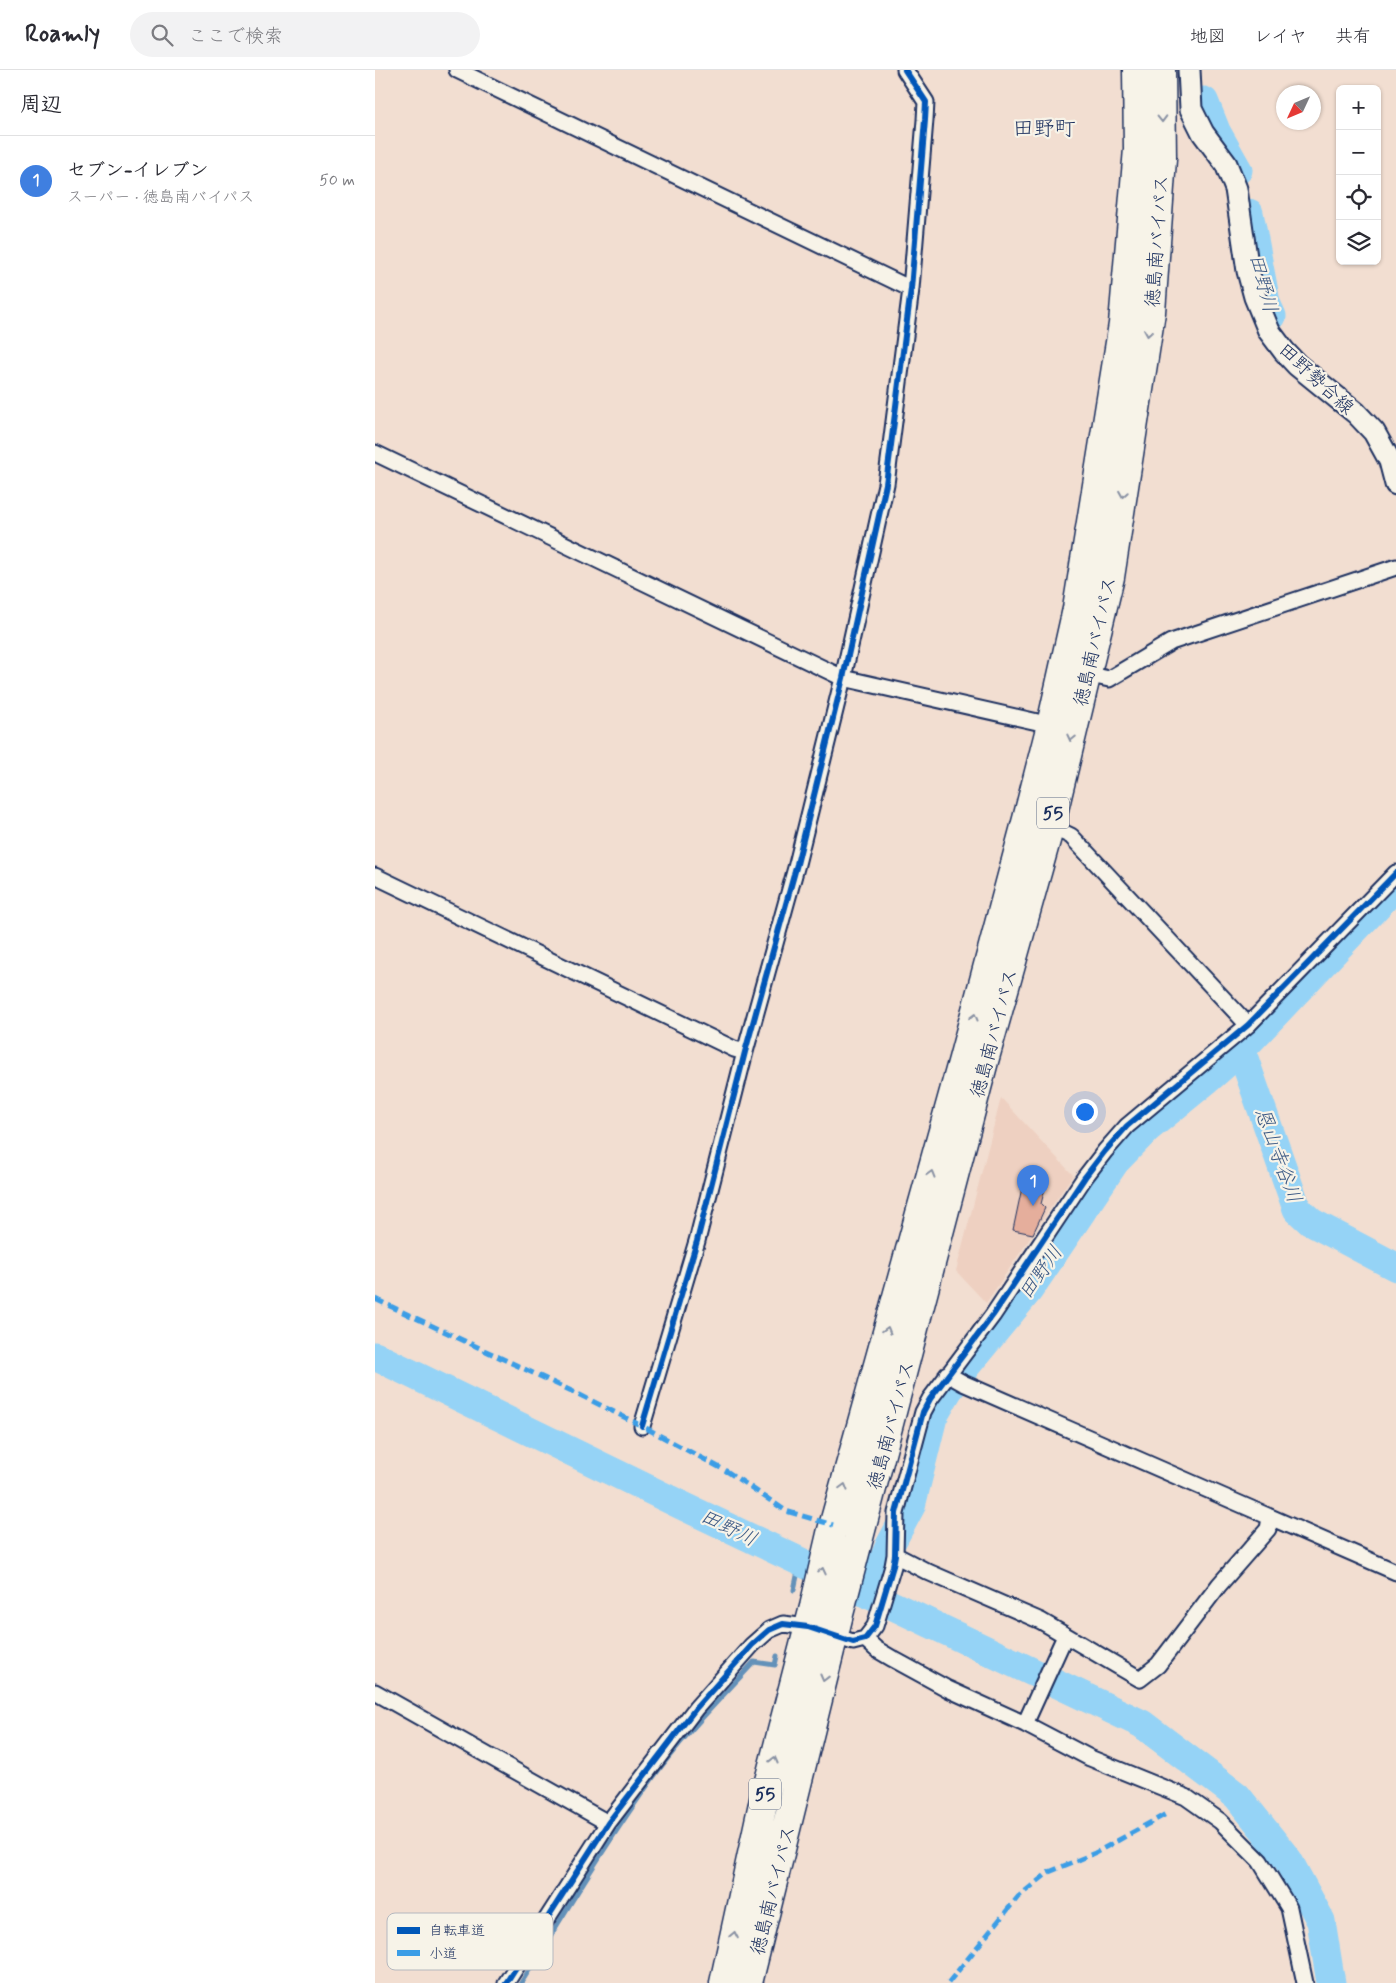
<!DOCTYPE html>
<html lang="ja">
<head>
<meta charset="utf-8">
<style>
  :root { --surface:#fff; --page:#f2f2f3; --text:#2b2b33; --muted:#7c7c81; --line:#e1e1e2; --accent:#1f6fb2 }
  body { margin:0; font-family:Mynerve,"Klee One",sans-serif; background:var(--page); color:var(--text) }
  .controls { position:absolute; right:15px; top:15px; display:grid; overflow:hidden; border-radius:8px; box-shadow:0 1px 4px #0004 }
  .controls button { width:45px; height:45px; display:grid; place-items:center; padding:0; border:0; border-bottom:1px solid var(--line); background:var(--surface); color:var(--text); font:25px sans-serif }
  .compass { position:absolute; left:901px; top:15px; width:45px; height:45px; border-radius:50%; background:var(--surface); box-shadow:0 1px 4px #0004; rotate:226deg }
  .you { position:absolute; left:709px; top:1041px; width:18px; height:18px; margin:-12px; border:4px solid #fff; border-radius:50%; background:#1a73e8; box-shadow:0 0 0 8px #1a73e833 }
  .badge { display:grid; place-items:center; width:32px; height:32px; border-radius:50%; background:var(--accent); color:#fff; font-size:16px; font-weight:700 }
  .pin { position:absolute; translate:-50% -41px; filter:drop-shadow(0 1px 2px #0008) }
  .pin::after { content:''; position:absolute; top:26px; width:18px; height:15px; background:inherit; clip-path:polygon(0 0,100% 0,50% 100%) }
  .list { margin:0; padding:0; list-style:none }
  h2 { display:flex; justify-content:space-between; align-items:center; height:65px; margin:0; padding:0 20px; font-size:21px }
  h2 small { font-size:16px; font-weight:400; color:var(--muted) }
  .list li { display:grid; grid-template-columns:32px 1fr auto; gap:15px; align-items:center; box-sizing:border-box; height:90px; padding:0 20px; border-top:1px solid var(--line) }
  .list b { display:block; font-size:19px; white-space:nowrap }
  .list p { margin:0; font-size:16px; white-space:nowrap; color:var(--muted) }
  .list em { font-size:16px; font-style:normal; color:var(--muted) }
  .icon { flex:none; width:28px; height:28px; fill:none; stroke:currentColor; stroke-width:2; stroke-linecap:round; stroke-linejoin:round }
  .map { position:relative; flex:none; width:1021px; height:1913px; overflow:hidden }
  header { display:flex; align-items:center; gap:30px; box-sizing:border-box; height:70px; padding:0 25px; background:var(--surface); border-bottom:1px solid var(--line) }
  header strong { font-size:24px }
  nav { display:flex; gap:28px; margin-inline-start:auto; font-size:18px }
  .search { width:350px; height:45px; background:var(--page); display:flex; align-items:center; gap:12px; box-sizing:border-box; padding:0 18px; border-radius:28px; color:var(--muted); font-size:19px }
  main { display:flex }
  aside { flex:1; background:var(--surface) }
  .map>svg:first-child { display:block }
  .built { fill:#eed0c1 }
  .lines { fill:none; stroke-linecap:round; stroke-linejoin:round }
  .stream { stroke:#6491b9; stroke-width:5 }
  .river { stroke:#95d3f6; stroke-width:29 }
  .building { fill:#e5ae9c; stroke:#1b2f5e }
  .street-casing { stroke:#1b2f5e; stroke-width:19 }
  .secondary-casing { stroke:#1b2f5e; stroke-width:25 }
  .highway-casing { stroke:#1b2f5e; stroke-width:31 }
  .street { stroke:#f7f3e8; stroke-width:15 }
  .secondary { stroke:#f7f3e8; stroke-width:21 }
  .highway { stroke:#f7f3e8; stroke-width:28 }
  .quiet { stroke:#3b9de6; stroke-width:5; stroke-dasharray:10 5; stroke-linecap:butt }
  .cycleway-casing { stroke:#f7f3e8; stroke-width:9 }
  .cycleway { stroke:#0057b8; stroke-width:6 }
  .oneway { stroke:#8991a3 }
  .labels { text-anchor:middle; stroke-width:4.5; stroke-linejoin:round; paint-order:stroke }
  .shield { fill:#f7f3e8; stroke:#5d6a87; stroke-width:1 }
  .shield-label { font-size:18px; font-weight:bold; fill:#1b2f5e }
  .street-label { font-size:19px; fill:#1b2f5e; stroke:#f7f3e8 }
  .water-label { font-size:20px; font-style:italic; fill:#3a5884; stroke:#f7f3e8 }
  .quarter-label { font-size:21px; fill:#1b2f5e; stroke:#f7f3e8 }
  .key { fill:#f7f3e8; stroke:#b5b8bf; stroke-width:1 }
  .key-label { font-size:14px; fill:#1b2f5e }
</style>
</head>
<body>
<header>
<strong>Roamly</strong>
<div class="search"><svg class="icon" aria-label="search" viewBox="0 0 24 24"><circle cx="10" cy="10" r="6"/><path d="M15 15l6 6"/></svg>ここで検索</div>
<nav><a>地図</a><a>レイヤ</a><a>共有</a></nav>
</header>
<main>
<aside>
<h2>周辺<small></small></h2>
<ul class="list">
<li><span class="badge" style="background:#3f7fe0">1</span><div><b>セブン-イレブン</b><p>スーパー · 徳島南バイパス</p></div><em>50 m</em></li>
</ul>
</aside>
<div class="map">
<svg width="1021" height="1913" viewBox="0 0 1021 1913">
  <rect width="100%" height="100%" fill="#f2ded1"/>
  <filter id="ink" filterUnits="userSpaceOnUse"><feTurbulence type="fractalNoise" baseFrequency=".02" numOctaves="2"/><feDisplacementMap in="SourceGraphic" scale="10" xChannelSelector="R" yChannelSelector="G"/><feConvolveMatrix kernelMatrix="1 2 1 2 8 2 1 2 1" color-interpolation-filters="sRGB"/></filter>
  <g filter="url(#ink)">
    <!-- built -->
    <path class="built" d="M626,1028L698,1105L611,1233L581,1201Z"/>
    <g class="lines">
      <!-- stream -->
      <path class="stream" d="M419,1520L425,1492
        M146,1913C189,1845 230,1774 277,1709C307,1667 344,1630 379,1592L400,1595L402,1586"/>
      <!-- river -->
      <path class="river" d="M829,31L841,61L863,100
        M874,143L891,233L897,246
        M866,980L922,1139L936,1152L1021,1197
        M0,1286L306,1435L767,1654L862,1726L913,1790L946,1851L956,1913
        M494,1525L514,1477L536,1436L558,1347L573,1321L592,1295L654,1220L740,1092L773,1058L833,1009L866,980L1021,816"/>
    </g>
    <!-- building -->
    <path class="building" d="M649,1108L671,1114L666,1134L670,1138L658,1164L638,1160Z"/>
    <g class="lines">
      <!-- street casing -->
      <g class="street-casing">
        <path id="street" d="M82,0L536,219
          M0,383L468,608L676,655
          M711,604L734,609L796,572L1021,497
          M675,756L696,766L873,955
          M0,806L359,979L370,982
          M572,1304L588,1313L1021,1502
          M267,1356L322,1171L370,982L422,794L468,608L511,414L536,219L550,50L551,32L530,0
          M520,1485L553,1502L666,1551L765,1609L783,1595L844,1515L893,1459L895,1448
          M490,1569L501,1579L518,1589L573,1619L650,1654L715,1688L811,1727L845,1751L885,1791L914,1838L930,1913
          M0,1622L233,1753
          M650,1654L690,1566
          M131,1913L233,1753L321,1638L377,1575L394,1560L408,1554L433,1557L478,1572L490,1569L500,1556L518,1496L520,1485L521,1443L548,1342L555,1329L618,1245L710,1107L730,1081L752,1056L873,955L1021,803"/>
      </g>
      <!-- secondary casing -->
      <g class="secondary-casing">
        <path id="secondary" d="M814,0L816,39L828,63L851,94L861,119L873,201L880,227L894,261L909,281L922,295L981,343L999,362L1015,391L1021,414"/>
      </g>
      <!-- highway casing -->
      <g class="highway-casing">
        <path id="highway" d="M349,1913L387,1738L439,1537L456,1464L588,989L652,749L676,655L702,539L748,254L763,79L762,0
          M373,1913L464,1544L609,991L675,756L735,507L776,242L787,89L786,0"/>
      </g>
      <!-- street -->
      <use href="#street" class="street"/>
      <!-- secondary -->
      <use href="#secondary" class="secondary"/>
      <!-- highway -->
      <use href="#highway" class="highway"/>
      <!-- quiet -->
      <path class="quiet" d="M0,1229L205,1325L267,1356L353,1402L411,1441L458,1455
        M573,1913L643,1827L674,1802L720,1783L793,1743"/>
      <!-- cycleway casing -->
      <g class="cycleway-casing">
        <path id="cycleway" d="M267,1356L322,1171L370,982L422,794L468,608L511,414L536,219L550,50L551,32L530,0
          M131,1913L233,1753L321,1638L377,1575L394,1560L408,1554L433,1557L478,1572L490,1569L500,1556L518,1496L520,1485L521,1443L548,1342L555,1329L618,1245L710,1107L730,1081L752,1056L873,955L1021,803"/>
      </g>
      <!-- cycleway -->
      <use href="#cycleway" class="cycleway"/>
    </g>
    <!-- one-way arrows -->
    <defs><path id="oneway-chevron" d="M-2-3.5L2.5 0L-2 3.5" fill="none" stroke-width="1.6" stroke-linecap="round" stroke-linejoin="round" transform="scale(1.25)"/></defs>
    <g class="oneway">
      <use href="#oneway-chevron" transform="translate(787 49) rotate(89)"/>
      <use href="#oneway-chevron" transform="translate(773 263) rotate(99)"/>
      <use href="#oneway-chevron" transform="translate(748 424) rotate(99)"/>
      <use href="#oneway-chevron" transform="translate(696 668) rotate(103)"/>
      <use href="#oneway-chevron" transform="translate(599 947) rotate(-75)"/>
      <use href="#oneway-chevron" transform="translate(556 1104) rotate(-74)"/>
      <use href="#oneway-chevron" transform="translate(512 1260) rotate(-74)"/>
      <use href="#oneway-chevron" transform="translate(469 1417) rotate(-74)"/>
      <use href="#oneway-chevron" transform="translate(447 1501) rotate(-77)"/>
      <use href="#oneway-chevron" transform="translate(449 1608) rotate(104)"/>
      <use href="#oneway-chevron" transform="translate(399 1690) rotate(-76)"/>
      <use href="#oneway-chevron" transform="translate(359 1865) rotate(-79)"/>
    </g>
  </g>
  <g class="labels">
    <!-- shield labels -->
    <g class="shield">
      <rect x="662" y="727.5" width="32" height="31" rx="4"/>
      <rect x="374" y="1708.5" width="32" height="31" rx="4"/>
    </g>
    <g class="shield-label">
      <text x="678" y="749">55</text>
      <text x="390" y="1730">55</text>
    </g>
    <!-- street labels -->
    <g class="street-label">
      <text transform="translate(781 171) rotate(-86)" y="7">徳島南バイパス</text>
      <text transform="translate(942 308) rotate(43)" y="7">田野勢合線</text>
      <text transform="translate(719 571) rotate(-77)" y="7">徳島南バイパス</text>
      <text transform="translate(618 963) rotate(-75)" y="7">徳島南バイパス</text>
      <text transform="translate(515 1355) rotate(-75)" y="7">徳島南バイパス</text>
      <text transform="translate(397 1820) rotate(-76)" y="7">徳島南バイパス</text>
    </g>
    <!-- water labels -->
    <g class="water-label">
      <text transform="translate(889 213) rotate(75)" y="7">田野川</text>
      <text transform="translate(904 1085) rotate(70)" y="7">恩山寺谷川</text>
      <text transform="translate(665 1202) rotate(-55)" y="7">田野川</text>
      <text transform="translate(354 1457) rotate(26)" y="7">田野川</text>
    </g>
    <!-- quarter labels -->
    <g class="quarter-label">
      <text x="669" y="65">田野町</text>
    </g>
  </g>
  <!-- legend -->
  <rect x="12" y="1843" width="166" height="57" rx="8" class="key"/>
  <rect x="22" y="1857" width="23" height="7" fill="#0057b8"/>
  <rect x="22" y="1880" width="23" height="6" fill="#3b9de6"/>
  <g class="key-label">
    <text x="54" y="1865">自転車道</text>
    <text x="54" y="1888">小道</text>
  </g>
</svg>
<div class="controls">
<button>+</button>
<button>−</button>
<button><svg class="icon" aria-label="locate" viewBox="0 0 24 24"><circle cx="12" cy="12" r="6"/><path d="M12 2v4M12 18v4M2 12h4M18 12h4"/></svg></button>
<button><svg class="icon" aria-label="layers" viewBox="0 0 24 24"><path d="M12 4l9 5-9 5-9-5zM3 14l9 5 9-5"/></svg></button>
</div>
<svg class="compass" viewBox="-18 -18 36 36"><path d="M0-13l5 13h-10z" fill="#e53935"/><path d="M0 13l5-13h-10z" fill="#7c7c81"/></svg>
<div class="you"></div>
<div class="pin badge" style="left:658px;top:1136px;background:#3f7fe0">1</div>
</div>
</main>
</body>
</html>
